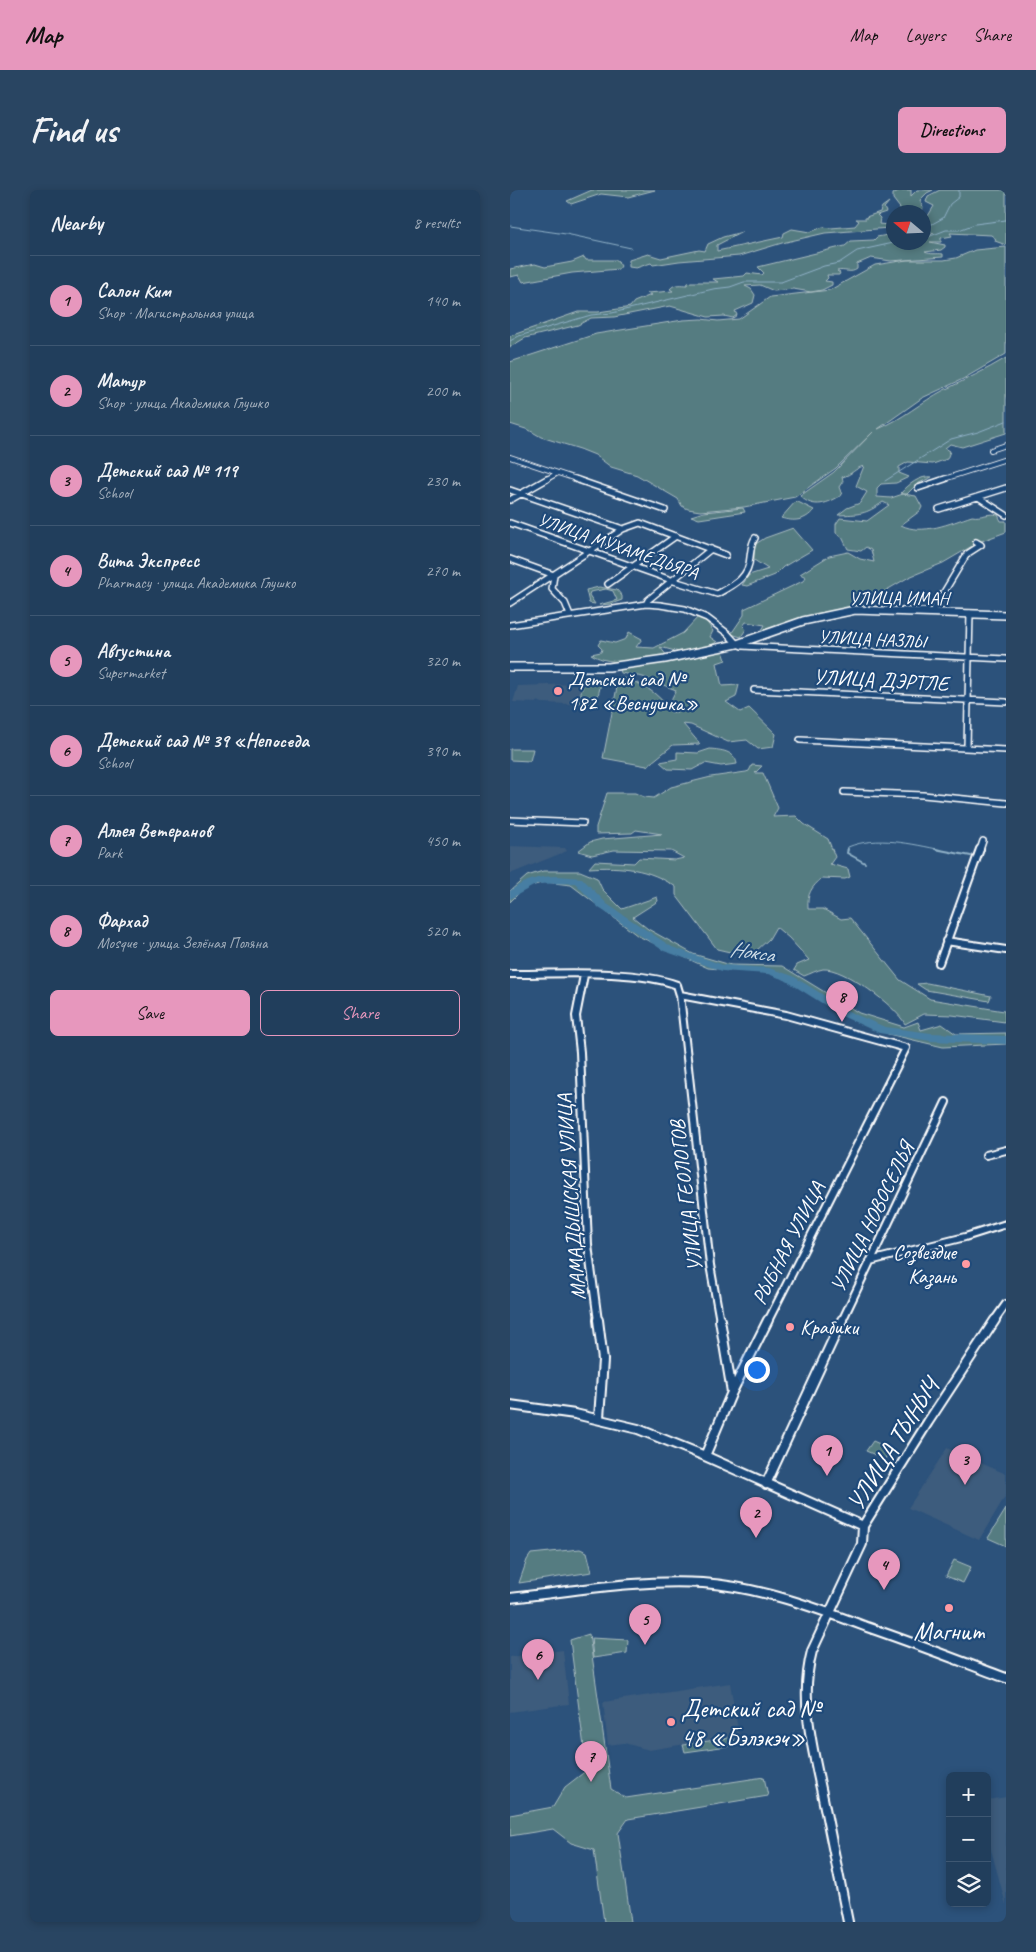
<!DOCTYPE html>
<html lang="en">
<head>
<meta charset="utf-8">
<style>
  :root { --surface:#213e5c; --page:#294562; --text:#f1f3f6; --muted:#a2aebb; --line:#3e5772; --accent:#e797bd }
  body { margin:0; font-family:Caveat,sans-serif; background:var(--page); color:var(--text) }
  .controls { position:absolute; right:15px; bottom:15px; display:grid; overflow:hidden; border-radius:8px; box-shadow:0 2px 8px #0003 }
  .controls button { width:45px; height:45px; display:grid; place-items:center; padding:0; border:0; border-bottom:1px solid var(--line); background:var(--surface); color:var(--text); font:25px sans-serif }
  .compass { position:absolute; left:376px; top:15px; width:45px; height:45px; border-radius:50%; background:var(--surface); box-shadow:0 2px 8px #0003; rotate:289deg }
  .you { position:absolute; left:246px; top:1179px; width:18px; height:18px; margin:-12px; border:4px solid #fff; border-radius:50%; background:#1a73e8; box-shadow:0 0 0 8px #1a73e833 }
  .badge { display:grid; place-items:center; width:32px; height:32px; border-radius:50%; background:var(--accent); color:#111; font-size:16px; font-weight:700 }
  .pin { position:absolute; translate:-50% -41px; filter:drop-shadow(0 1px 2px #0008) }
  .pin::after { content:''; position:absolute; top:26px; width:18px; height:15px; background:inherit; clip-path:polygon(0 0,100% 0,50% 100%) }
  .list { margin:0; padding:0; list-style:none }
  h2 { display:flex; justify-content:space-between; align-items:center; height:65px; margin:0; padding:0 20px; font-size:21px }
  h2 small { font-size:16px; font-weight:400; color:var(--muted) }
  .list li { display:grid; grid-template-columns:32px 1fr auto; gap:15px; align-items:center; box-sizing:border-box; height:90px; padding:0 20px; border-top:1px solid var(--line) }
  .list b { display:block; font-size:19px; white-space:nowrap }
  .list p { margin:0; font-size:16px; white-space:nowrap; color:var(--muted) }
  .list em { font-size:16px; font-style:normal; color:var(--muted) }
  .actions { display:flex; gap:10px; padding:15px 20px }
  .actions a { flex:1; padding:11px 0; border:1px solid var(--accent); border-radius:8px; text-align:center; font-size:18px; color:var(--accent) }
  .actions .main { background:var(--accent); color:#111 }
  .icon { flex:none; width:28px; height:28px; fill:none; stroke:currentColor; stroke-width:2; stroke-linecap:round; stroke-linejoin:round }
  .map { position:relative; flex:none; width:496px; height:1732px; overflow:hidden; border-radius:8px }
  header { display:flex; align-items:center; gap:30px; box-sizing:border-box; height:70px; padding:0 25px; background:var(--accent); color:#111 }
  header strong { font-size:24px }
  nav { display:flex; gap:28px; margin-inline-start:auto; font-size:18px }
  .intro { display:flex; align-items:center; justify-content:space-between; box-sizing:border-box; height:120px; padding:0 30px }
  h1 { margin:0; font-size:35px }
  .button { padding:12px 22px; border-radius:8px; background:var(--accent); color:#111; font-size:18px; font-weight:700 }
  main { display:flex; gap:30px; padding:0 30px }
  aside { flex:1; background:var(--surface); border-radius:8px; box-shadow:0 2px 8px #0003 }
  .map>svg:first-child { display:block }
  .built { fill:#3c5b7d }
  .green { fill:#547b81; stroke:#aabdc0 }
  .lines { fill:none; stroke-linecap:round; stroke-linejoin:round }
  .stream-far1 { stroke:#91b2c8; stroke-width:1 }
  .stream { stroke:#91b2c8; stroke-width:2 }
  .river { fill:#477ea3; fill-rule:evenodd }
  .street-far3-casing { stroke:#fff; stroke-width:6 }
  .street-far2-casing { stroke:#fff; stroke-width:8 }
  .street-far1-casing { stroke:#fff; stroke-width:10 }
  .street-casing { stroke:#fff; stroke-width:12 }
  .secondary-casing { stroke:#fff; stroke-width:10 }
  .street-far3 { stroke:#1f4a7a; stroke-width:4 }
  .street-far2 { stroke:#1f4a7a; stroke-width:5 }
  .street-far1 { stroke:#1f4a7a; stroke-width:6 }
  .street { stroke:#1f4a7a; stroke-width:8 }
  .secondary { stroke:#1f4a7a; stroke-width:7 }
  .poi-dot { fill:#ff9aa2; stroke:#1f4a7a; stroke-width:2 }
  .labels { text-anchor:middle; stroke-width:4.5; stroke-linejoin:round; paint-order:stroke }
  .far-street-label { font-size:18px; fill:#fff; stroke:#1f4a7a }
  .poi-label { font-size:21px; fill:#fff; stroke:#1f4a7a; text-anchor:start }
  .street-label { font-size:21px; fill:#fff; stroke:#1f4a7a }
  .water-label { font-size:22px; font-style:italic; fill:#d1dfe8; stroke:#1f4a7a }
  .near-street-label { font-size:25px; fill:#fff; stroke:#1f4a7a }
  .near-poi-label { font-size:25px; fill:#fff; stroke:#1f4a7a }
</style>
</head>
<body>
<header>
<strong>Map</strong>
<nav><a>Map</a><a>Layers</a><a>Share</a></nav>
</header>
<div class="intro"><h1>Find us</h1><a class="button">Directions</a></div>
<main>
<aside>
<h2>Nearby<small>8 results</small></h2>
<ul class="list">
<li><span class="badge">1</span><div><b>Салон Ким</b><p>Shop · Магистральная улица</p></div><em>140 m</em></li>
<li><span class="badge">2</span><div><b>Матур</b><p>Shop · улица Академика Глушко</p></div><em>200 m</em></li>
<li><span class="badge">3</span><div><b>Детский сад № 119</b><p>School</p></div><em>230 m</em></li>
<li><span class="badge">4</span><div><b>Вита Экспресс</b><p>Pharmacy · улица Академика Глушко</p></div><em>270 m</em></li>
<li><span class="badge">5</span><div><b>Августина</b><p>Supermarket</p></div><em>320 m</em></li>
<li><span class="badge">6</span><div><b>Детский сад № 39 «Непоседа</b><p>School</p></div><em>390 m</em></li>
<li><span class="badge">7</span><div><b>Аллея Ветеранов</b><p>Park</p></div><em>450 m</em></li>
<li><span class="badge">8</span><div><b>Фархад</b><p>Mosque · улица Зелёная Поляна</p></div><em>520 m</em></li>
</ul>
<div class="actions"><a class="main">Save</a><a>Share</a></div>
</aside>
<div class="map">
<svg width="496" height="1732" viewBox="0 0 496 1732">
  <rect width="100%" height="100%" fill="#2c527b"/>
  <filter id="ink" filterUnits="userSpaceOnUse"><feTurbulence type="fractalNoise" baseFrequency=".02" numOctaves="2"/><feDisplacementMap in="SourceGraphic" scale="10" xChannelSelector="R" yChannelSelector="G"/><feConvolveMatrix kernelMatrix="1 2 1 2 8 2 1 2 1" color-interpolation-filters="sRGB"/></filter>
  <g filter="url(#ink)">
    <!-- built -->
    <path class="built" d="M91,493L86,515L32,513L28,511L25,513L3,512L8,496Z
      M0,656L55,658L57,661L0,684Z
      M437,1258L496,1284V1305L469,1350L398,1318Z
      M53,1460L59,1514L0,1522V1467Z
      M220,1493L229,1545L139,1560L114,1553L98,1555L93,1512Z
      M496,1607V1715L477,1645V1610Z"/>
    <!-- green -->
    <path class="green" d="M82,0H145L118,7L91,4L61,14L57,11Z
      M390,0H401V6L407,0H423L417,3L410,10L413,18L411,22H393L383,9V4Z
      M430,0H496V55L485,51L486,49L481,45L440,43L442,46L431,48V52H420L435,55V57L431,60L415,62C421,65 427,63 433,64V67L381,71L361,68L347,74V79C341,84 334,79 327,81L330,83L329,85H317L318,88L315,91L322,92V95L312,100L301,102L283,99L264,101L250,95L235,96L241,99L245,105L243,113L225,121L227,125L223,128L214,126L198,127L160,116L104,127L81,128L68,135L15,148L0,157V146L68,122H88L115,118L120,117L124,112L141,105L137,103L163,101L160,99C165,93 171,95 177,95L178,93L181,92H208L203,89L234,86L237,83L252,85L254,83L248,77L335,56L341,51L364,50L367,47L383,44V49L381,50L383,52H413L414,48L424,43L421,42L414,46V28L418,26L424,16L416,12L418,6Z
      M379,12L374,18L376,22L367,25L370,28L369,34L378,35L383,32V37L379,38L315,43L272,53L229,66L169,71L143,75L141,73L126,78L119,77V70L138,64L151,68L189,60L195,61L198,54L213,47L232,42L207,55V61L273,47L274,43L282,39L300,42L313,37L321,38L345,36L349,31L346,29H356V27L370,22L372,17Z
      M496,57V164L453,189L412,208L368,239C393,229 411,212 434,200C455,190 476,180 496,168V243L452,257L440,254L435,258L440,261L437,269L423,274L398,272L389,277V283L399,287L386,293L371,294L367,298V307L381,308L393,304L391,303C398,295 410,285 422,287L407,294L397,304H393L406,306L412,317L410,321L391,335C413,346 440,333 462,326C471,328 479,322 488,325L491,331H496V342L469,352L433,373L399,387L363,408L336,419L250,443L255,435L236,432L233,436L236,439L231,447L221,444L234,425V419L293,391L296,387L290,384L319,366L338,362L350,369L364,372L361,360L356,357L351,361L338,359L332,347L326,343V334L330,328L357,331L379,315L373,312C355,325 350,324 328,325L337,318L350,313L357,302L346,296L354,276C345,278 342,285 332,287L333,291L329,297L332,305C318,313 304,320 290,306L324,282L363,242L326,278L285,307L234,317L190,321L178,319L172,316L168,309L127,285L101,277L85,265L70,259L31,247L19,240L0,234V172L86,144L173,130L191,129L208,131L229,129L260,107L320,100L365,75L397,70H434L446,68L465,60Z
      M74,67L76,70H107L111,76L109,79L62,83L13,92L9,85L0,87V79L25,74L35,77L62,72Z
      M286,311L304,320C295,331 284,332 271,328Z
      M233,318L235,322L189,329L181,326L194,322Z
      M283,338L302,360L273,377L265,385L237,396L232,395L239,385L258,379L244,370V355L255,348Z
      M89,397L107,400L112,406V410L101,414L89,415L107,410L103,401L96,399L80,402L79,405L85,414L79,413L76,400Z
      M190,425L194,428L203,441L200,447L207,452L199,456L169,462L150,457L157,466C133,469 103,478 81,464L91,462L92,459L88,455L91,450L105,453L116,449L119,442L132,449L126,457L144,458L173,443Z
      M213,461L216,470L207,473L212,496L229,495L226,507L216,512L230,522L239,518L266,544L263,557L248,559L237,550L218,552L181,535L173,534L190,554L163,555L137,576L93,568L109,487C131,492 149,503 161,522H167L161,510L166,500L133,487L111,483L110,479Z
      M73,493H91L88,506L77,507H88L86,515L69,513Z
      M0,559H23L20,571L0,570Z
      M200,559C211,560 225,561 227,574L211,576L195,573L182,580L158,579L150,572L167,569V562L188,563Z
      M242,575L252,576L245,583H253L268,618L263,627L286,626L294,634L318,649L325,667L320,674L338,679L340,687L335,689L312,688C301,698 297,703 298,719H313L331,729L340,728L390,790L420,809L494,821L495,832L442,825L414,824L395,834C386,816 333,777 313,779C307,780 300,784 294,786L284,780L287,775L299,770L279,748L266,737L259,749L246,761L220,762L207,759L166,705V697C138,678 112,676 79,678L85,671L124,673L129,668L165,670L174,668L161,661L104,660L82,665L68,661L80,652L92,649L152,644L126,640L122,643L86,644V637L97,603H125L134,607L144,608L161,597L201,587L236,582L239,581Z
      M33,681H70L87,688L92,699L112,719L147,707L148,711L123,727L138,739L183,764L221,775L272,776L349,823L394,837L408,832L411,840L432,834L446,844L496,843V854L433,857L378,844L337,826L278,790L258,783L198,778L128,746L61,695L35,692L14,698L0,712V701L17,686Z
      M417,793L481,806L479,811L416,800L407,794Z
      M363,1251L381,1259L375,1269L356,1261Z
      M496,1319V1356L478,1348Z
      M70,1359L77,1362L82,1382L9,1393L17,1370L21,1364Z
      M444,1370L461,1377L453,1393L436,1386Z
      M79,1444L101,1599L116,1608L254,1587L258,1606L118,1629L108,1643L121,1732H94L84,1660L61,1653L43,1639L0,1646V1625L43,1617L55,1597L77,1580L60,1450Z
      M81,1448L118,1450L117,1463L83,1468Z
      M224,1547L225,1555L175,1562L173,1555Z"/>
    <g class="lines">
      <!-- stream-far1 -->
      <path class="stream-far1" d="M0,36L56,44L121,58
        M413,39L433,28L440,14L449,7V0
        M413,49L436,40H449L465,34L496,30
        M0,151L9,146L81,125L102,123L203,99L220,97L234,92H271L314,76L329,73L347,61L388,52
        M375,291L441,249L468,242L496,231
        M337,660L338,657C367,645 402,654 432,660"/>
      <!-- stream -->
      <path class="stream" d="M338,659L337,663L355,673
        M425,659L461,666"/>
      <!-- river -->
      <path class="river" d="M48,686L72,688L97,714L162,757L213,775L259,778L283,786L342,823L375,837L421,843L496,846V854L421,851L369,843L334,827L275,790L258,784L212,781L154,761L89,718L65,693L27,694L0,709V701C14,690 30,686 48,686Z"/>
      <!-- street-far3 casing -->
      <g class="street-far3-casing">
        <path id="street-far3" d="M481,260L496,255
          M0,267L69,290
          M35,290L46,284
          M431,290L496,269"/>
      </g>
      <!-- street-far2 casing -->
      <g class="street-far2-casing">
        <path id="street-far2" d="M65,289L155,320
          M408,298L435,289
          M0,300L113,339
          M468,307L496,325
          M0,310L37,289
          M429,319L496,298
          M0,333L164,391L207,404C224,395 239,388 240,367C241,360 241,354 245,348
          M0,369L44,385L42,399L55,413L60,425
          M98,394L166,346
          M0,413L113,339L130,333L216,365
          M136,414L138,410L201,359
          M422,422L457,364L471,355L466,352
          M0,435L136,414L150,415L175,419L197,428L217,443L227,454L232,456L496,469
          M244,500L496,512
          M290,550L496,560
          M457,557L460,423
          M334,602L413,605L496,613
          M0,630L73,633
          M470,660L473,651"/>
      </g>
      <!-- street-far1 casing -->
      <g class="street-far1-casing">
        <path id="street-far1" d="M436,751L496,760
          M429,773L470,659
          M0,784C47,784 124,779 167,795L170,805L276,825L396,858L258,1131
          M74,785L66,826L70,862L78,1055L88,1131
          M170,805L200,1075L210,1131
          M476,965L496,960
          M360,1071L455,1047L496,1034
          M332,1131L436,912
          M484,1131L496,1114"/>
      </g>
      <!-- street casing -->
      <g class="street-casing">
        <path id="street" d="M88,1130L93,1170L89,1228
          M210,1130L222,1202
          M0,1215L65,1224L128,1239L195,1266L353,1336
          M195,1266L222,1202L258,1130
          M256,1294L332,1130
          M0,1408C64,1401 128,1389 193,1393C249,1397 304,1417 357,1437C404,1453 450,1471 496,1488
          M338,1732C330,1691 321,1649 313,1608C303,1560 289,1510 302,1461L352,1354L353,1336L418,1232L485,1130"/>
      </g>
      <!-- secondary casing -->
      <g class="secondary-casing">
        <path id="secondary" d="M0,477H99L155,469L227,454L293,431L345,420L496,425"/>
      </g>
      <!-- street-far3 -->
      <use href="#street-far3" class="street-far3"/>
      <!-- street-far2 -->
      <use href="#street-far2" class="street-far2"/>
      <!-- street-far1 -->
      <use href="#street-far1" class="street-far1"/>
      <!-- street -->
      <use href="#street" class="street"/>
      <!-- secondary -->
      <use href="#secondary" class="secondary"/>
    </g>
  </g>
  <!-- markers -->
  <g class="poi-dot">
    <circle cx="48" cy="501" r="5"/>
    <circle cx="456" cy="1074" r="5"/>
    <circle cx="280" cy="1137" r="5"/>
    <circle cx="439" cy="1418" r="5"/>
    <circle cx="161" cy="1532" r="5"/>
  </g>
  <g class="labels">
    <!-- far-street labels -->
    <g class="far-street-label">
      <text transform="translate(108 356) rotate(19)" y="6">УЛИЦА МУХАМЕДЬЯРА</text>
      <text x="389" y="414">УЛИЦА ИМАН</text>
      <text transform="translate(362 449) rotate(3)" y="6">УЛИЦА НАЗЛЫ</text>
    </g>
    <!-- poi labels -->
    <g class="poi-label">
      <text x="58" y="496">Детский сад №<tspan x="58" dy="24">182 «Веснушка»</tspan></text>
      <text x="446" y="1069" text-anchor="end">Созвездие<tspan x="446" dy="24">Казань</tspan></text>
      <text x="290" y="1144">Крабики</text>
    </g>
    <!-- street labels -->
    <g class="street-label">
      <text transform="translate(371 490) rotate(3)" y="7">УЛИЦА ДЭРТЛЕ</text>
      <text transform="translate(176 1006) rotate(-97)" y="7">УЛИЦА ГЕОЛОГОВ</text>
      <text transform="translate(61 1007) rotate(-94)" y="7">МАМАДЫШСКАЯ УЛИЦА</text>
      <text transform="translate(362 1027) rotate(-64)" y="7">УЛИЦА НОВОСЕЛЬЯ</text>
      <text transform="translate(278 1053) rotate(-63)" y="7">РЫБНАЯ УЛИЦА</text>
    </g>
    <!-- water labels -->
    <g class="water-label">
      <text transform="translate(242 761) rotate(8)" y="8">Нокса</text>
    </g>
    <!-- near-street labels -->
    <g class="near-street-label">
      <text transform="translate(382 1254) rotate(-58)" y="9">УЛИЦА ТЫНЫЧ</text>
    </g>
    <!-- near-poi labels -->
    <g class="near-poi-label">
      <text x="439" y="1450">Магнит</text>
      <text x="171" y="1527" text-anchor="start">Детский сад №<tspan x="171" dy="29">48 «Бэлэкэч»</tspan></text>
    </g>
  </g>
</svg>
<div class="controls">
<button>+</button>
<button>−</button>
<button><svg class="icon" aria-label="layers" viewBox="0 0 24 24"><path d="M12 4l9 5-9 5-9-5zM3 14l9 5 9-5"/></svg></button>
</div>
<svg class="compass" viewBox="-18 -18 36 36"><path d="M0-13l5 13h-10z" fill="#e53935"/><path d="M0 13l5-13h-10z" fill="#a2aebb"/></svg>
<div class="you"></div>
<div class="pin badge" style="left:317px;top:1286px">1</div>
<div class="pin badge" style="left:246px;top:1348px">2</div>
<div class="pin badge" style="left:455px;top:1295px">3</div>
<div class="pin badge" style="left:374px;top:1400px">4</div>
<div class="pin badge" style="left:135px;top:1455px">5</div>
<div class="pin badge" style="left:28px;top:1490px">6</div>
<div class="pin badge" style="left:81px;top:1592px">7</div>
<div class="pin badge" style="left:332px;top:832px">8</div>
</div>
</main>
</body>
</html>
